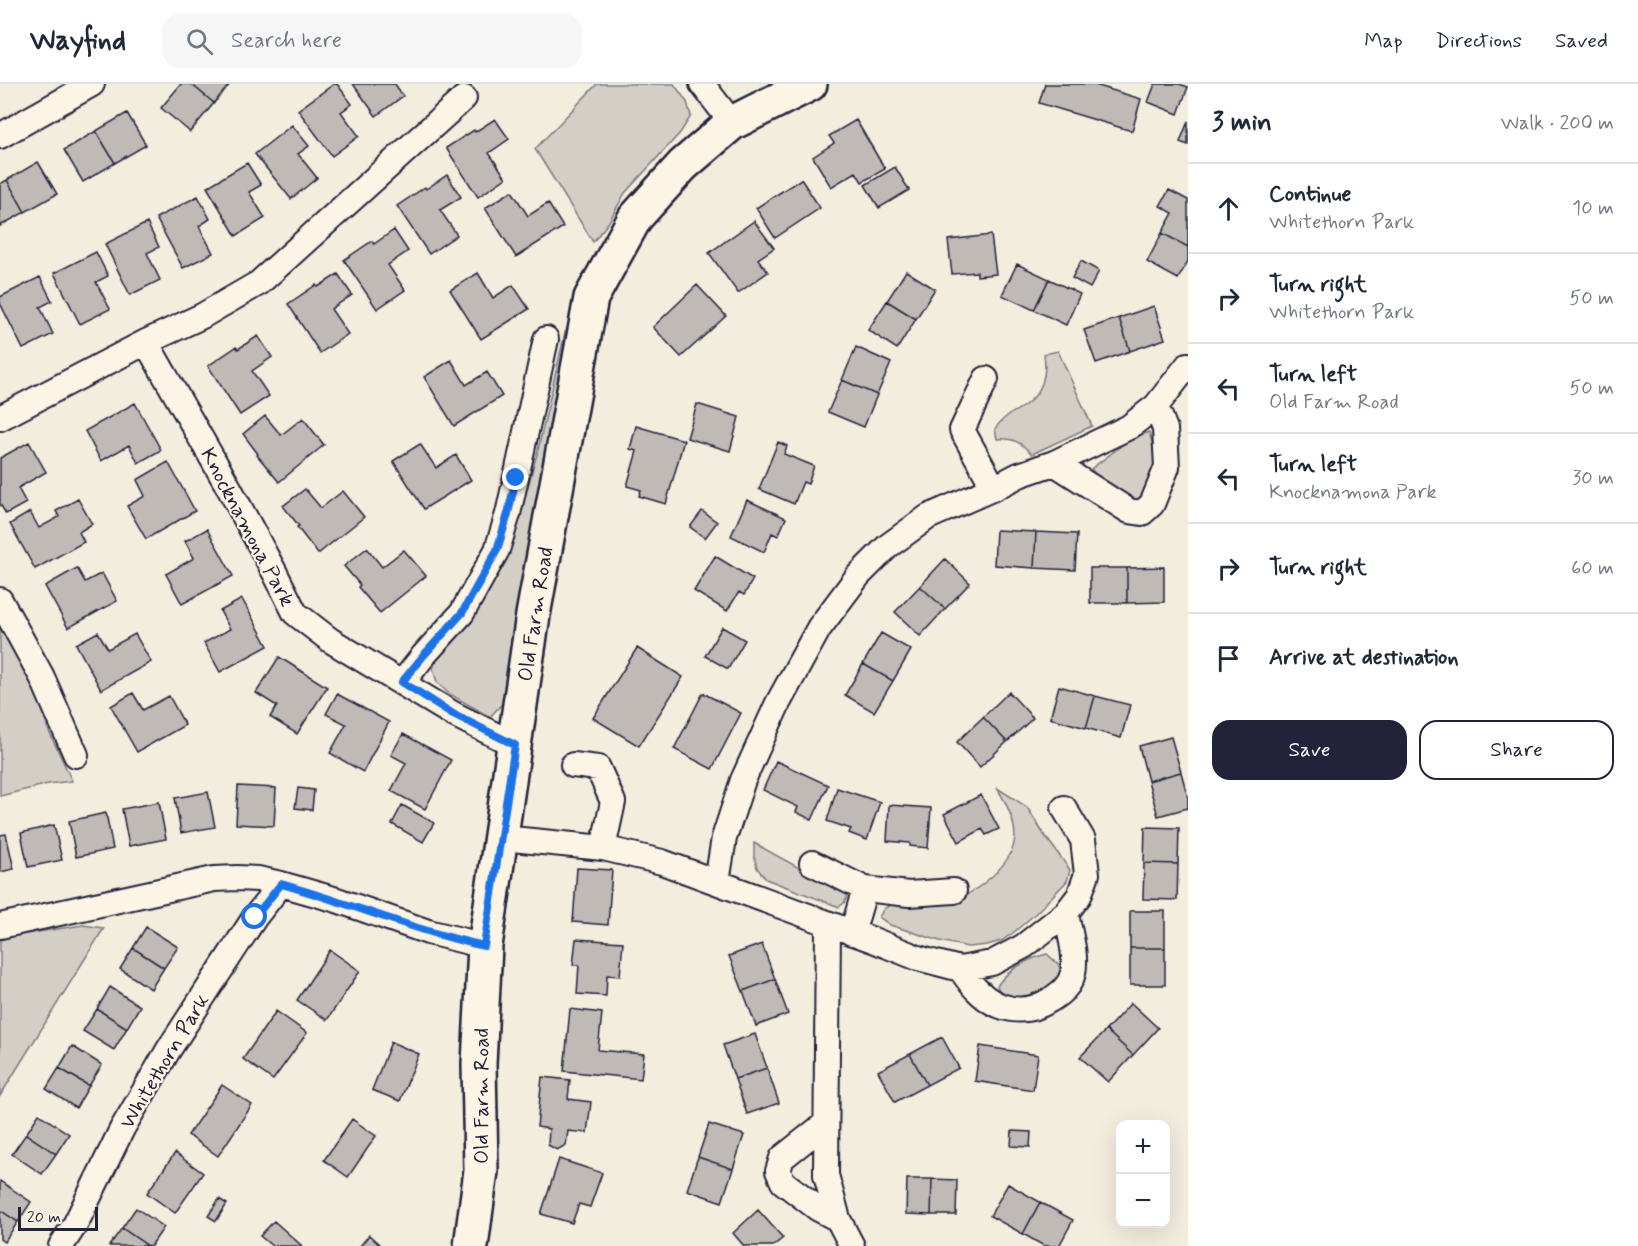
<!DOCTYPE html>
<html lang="en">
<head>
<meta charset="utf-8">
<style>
  :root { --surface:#fff; --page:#f6f6f7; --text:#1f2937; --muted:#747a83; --line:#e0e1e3; --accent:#22223b }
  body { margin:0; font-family:Mynerve,sans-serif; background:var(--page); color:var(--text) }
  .controls { position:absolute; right:18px; bottom:18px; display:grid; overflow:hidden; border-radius:12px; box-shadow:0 6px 24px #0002 }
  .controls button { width:54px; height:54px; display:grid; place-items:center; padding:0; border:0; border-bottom:2px solid var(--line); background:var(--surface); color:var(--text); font:30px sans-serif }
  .scale { position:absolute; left:18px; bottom:15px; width:80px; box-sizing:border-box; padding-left:6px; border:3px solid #22223b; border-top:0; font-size:16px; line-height:21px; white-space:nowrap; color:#22223b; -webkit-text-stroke:4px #fcf5e5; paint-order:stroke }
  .stop { position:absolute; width:18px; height:18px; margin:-14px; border:4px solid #1a73e8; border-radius:50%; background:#fff }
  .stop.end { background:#1a73e8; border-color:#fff; box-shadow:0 2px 6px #0008 }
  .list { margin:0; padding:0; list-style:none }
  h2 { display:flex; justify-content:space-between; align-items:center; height:78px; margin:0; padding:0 24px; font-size:26px }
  h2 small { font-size:20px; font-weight:400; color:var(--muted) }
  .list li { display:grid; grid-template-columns:39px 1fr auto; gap:18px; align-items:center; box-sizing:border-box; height:90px; padding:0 24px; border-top:2px solid var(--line) }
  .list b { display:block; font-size:22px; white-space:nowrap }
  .list p { margin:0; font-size:20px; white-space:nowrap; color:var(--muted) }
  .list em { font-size:20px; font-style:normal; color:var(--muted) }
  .actions { display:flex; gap:12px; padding:18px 24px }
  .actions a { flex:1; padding:14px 0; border:2px solid var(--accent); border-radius:18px; text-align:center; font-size:21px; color:var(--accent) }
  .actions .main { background:var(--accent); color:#fff }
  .icon { flex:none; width:33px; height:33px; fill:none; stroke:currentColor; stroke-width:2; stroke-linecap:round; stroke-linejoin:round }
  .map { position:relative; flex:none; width:1188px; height:1162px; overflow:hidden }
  header { display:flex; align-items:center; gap:36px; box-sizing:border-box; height:84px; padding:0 30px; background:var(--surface); border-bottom:2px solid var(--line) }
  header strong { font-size:28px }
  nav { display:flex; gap:33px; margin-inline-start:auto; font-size:21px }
  .search { width:420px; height:54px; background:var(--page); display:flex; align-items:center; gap:15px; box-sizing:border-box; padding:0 21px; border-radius:18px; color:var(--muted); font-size:22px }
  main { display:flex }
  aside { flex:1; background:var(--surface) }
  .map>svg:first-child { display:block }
  .green { fill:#d4cfc6; stroke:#7b7880; stroke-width:1.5 }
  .building { fill:#bfbab6; stroke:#22223b; stroke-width:1.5 }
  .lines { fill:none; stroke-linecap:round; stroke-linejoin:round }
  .street-casing { stroke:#22223b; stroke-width:28 }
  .secondary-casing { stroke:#22223b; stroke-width:38 }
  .street { stroke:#fcf5e5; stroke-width:24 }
  .secondary { stroke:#fcf5e5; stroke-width:33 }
  .route { stroke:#1a73e8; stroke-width:8 }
  .labels { text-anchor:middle; stroke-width:4.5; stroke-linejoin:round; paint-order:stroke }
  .street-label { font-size:21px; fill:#22223b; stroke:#fcf5e5 }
</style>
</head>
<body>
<header>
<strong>Wayfind</strong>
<div class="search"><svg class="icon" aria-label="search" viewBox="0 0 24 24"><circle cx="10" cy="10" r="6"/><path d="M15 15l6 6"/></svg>Search here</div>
<nav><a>Map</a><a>Directions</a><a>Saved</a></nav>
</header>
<main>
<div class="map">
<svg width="1188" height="1162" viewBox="0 0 1188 1162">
  <rect width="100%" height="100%" fill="#f3edde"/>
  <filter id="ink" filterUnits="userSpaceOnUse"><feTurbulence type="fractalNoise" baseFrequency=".0167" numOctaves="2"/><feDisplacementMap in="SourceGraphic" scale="12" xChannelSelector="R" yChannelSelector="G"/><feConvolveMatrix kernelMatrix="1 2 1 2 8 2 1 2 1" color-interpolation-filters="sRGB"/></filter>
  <g filter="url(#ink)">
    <!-- green -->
    <path class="green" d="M597,0H674L687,18L691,32L680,49L625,109L608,139L593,158L535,65Z
      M565,248L570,250L508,613L490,633L448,609L437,598L433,585L436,576L459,550L483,517L502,480L517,438L537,370Z
      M1058,267L1092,342L1032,370C1020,358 1014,354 997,355L995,345C1004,331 1013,330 1025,321C1043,308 1047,291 1044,270Z
      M1149,348C1157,372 1156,397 1138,416C1121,411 1102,399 1091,385L1129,356Z
      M0,531L40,602L47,643L72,697L48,700L0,712Z
      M997,704L1027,723L1043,749L1070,786L1067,797L1035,830L1013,849L1001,857L987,861L968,863L940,857L890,841L879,833C881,830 882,827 884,825C898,813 927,823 943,820C957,818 969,810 980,802C1022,771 1024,747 997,704Z
      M754,759L848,811L844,819L839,823L766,795L757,784L754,772Z
      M83,841L104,844L0,1012V856L12,852Z
      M1047,870L1058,880L1063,891L1055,905L1027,914L1011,916L1001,909L997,902C1007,886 1029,874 1047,870Z"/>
    <!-- building -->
    <path class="building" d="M181,0H191L214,19L190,48L161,24Z
      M191,0H230L214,19Z
      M334,0H337L352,20L341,28L359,52L332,72L298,26Z
      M353,0H395L403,12L376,32Z
      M1045,0H1092L1141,15L1132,47L1039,19Z
      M1155,0H1179L1188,3L1178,30L1148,18Z
      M127,29L146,61L115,79L96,47Z
      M495,35L509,55L489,69L506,94L478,113L446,64L474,46L475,48Z
      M856,36L885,85L862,98L856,88L831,103L813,73L834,59L829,52Z
      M1188,37V61L1180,58Z
      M292,41L309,62L298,70L317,94L291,115L255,70Z
      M96,47L115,79L83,98L64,66Z
      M38,78L57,110L25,128L7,96Z
      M247,79L261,101L249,108L265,134L236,152L207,103Z
      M895,83L909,106L879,124L865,101Z
      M447,91L461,113L440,126L457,151L429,170L397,122L425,103L426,105Z
      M801,95L820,124L775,154L756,124Z
      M7,96L25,128L0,142V100Z
      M1169,106L1188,116V163L1162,149L1173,129L1160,122Z
      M512,107L528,132L548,119L563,143L516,173L485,124Z
      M198,112L210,135L199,142L213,169L183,184L156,134Z
      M754,137L774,164L758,175L768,188L738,209L709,169Z
      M147,139L159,163L147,169L160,196L130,211L105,160Z
      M394,146L408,167L388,181L405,206L377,225L344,176L372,157L374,160Z
      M1162,149L1188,163V177L1178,195L1147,178Z
      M991,151L996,190L977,192V188L952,190L948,156Z
      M96,168L108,192L96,198L110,225L80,240L54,189Z
      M1081,177L1099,187L1090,204L1072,194Z
      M1017,180L1049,195L1034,226L1002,211Z
      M906,187L935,205L916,235L887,217Z
      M478,189L493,214L513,201L529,225L481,255L450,206Z
      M338,190L352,211L331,225L348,250L320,269L288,220L316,201L318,203Z
      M40,193L52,217L40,223L53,250L23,265L0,219V213Z
      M1049,195L1080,210L1066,241L1034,226Z
      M697,201L726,232L681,273L653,243Z
      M887,217L916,235L897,265L868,246Z
      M1154,222L1165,255L1130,267L1119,234Z
      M1119,234L1130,267L1096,279L1084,246Z
      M258,252L272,273L252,287L269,312L240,331L208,282L236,263L238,265Z
      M856,263L891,279L877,311L842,296Z
      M451,276L466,301L487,288L502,312L454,342L424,293Z
      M842,296L877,311L864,343L828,328Z
      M135,319L161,366L138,379L129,361L101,377L85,347Z
      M697,320L739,333L730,367L687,354Z
      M265,332L281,351L303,334L324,361L279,398L257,371L258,370L243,350Z
      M636,342L684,356L666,420L639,412L641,406L627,402L637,367L630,365Z
      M29,358L46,388L18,404L26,419L6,430L0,420V374Z
      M778,358L787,362L784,370L814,382L808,400L803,398L794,420L759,405Z
      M420,360L436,384L456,371L471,396L424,425L393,377Z
      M168,378L195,427L146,455L127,422L145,412L137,396Z
      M305,405L321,424L343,407L364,433L318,470L297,443L299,442L283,422Z
      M78,415L92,440L79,448L84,458L35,485L10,440L30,428L39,444L59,433L56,427Z
      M747,416L786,434L778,452L772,449L764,468L731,452Z
      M702,427L717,438L705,454L690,443Z
      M207,445L233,492L182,520L166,490L194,474L185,457Z
      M996,446L1036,448L1034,484L994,481Z
      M1036,448L1077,450L1075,486L1034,484Z
      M367,464L382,483L404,466L426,492L380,529L358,503L360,501L344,482Z
      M715,472L753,495L744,511L739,508L727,527L694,507Z
      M945,475L970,499L945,525L920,502Z
      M1164,483V518L1127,519V484Z
      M77,484L85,498L102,489L117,517L68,544L45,502Z
      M1090,484H1127V519H1090Z
      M920,502L945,525L920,552L895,528Z
      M242,515L268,562L220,588L204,559L230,545L220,527Z
      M722,543L745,556L728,585L705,572Z
      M98,548L108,565L135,550L151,578L101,606L76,560Z
      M881,549L911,566L893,597L863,580Z
      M637,564L683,593L639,662L593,634Z
      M279,573L327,603L297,650L270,633L277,622L256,609Z
      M863,580L893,597L874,628L845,611Z
      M1059,602L1095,612L1086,644L1050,634Z
      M1009,608L1033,634L1007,658L983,633Z
      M133,609L143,626L169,612L185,641L137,668L111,622Z
      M703,609L741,629L712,685L674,665Z
      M337,610L389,638L363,688L330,669L346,640L326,630Z
      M1095,612L1130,621L1121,654L1086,644Z
      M983,633L1007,658L980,683L957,658Z
      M403,650L451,676L425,725L391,707L406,679L391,671Z
      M1171,653L1181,688L1148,697L1139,662Z
      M776,677L828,701L812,736L796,728L798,723L763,706Z
      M1181,688L1188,714V724L1158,732L1148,697Z
      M238,702L276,704L274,742L236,740Z
      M298,704L314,706L312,726L295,724Z
      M837,704L880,718L867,756L849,749L851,745L827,737Z
      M208,708L215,743L181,749L175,714Z
      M981,711L999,745L986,751L982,745L959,758L944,730Z
      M159,718L166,755L129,762L122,725Z
      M402,721L434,739L423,758L392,740Z
      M889,721L931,724L928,764L910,762V759L887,757Z
      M106,729L113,765L76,773L69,737Z
      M54,741L62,776L28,783L21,749Z
      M1145,743L1179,744L1178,780L1144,779Z
      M6,750L14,785L0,788V751Z
      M1144,779L1178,780L1177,816L1143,815Z
      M577,784L612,786L608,841L573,838Z
      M1130,827H1165V864H1130Z
      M146,843L178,863L164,884L133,864Z
      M576,855L623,858L620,892L607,891L606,912L577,910L579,881H573Z
      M762,860L775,895L743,907L729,872Z
      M133,864L164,884L151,905L120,885Z
      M1130,864H1165V901H1130Z
      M330,866L360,887L327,936L297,916Z
      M775,895L788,930L756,942L743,907Z
      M110,903L140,922L127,944L97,925Z
      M1131,919L1158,944L1133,971L1106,946Z
      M97,925L127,944L114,966L83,947Z
      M570,925L602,929L598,966L644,970L641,995L564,987Z
      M276,927L307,949L273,996L243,975Z
      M1106,946L1133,971L1108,998L1080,973Z
      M755,950L767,984L735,995L723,961Z
      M942,953L959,984L927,1001L910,970Z
      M391,958L419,970L400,1017L372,1006Z
      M72,962L102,981L89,1002L59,984Z
      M980,962L1038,971L1033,1006L975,997Z
      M910,970L927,1001L895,1018L878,987Z
      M59,984L89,1002L76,1024L46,1005Z
      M767,984L779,1019L747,1030L735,995Z
      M542,993L570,996L568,1015L591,1018L587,1049L568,1047L566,1061L557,1066L548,1061L549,1045L537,1043Z
      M222,1001L252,1021L218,1072L188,1051Z
      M39,1030L69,1050L56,1070L26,1050Z
      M352,1035L376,1052L348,1093L324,1076Z
      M709,1040L744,1051L733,1085L698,1073Z
      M1012,1047L1031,1048L1030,1063L1011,1062Z
      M26,1050L56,1070L42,1090L12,1070Z
      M175,1069L203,1089L175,1129L147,1109Z
      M698,1073L733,1085L722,1118L687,1106Z
      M559,1075L602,1089L590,1123L579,1120L572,1139L541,1130Z
      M907,1095H932L931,1131L906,1130Z
      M932,1095L957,1096L956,1131H931Z
      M0,1097L31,1118L18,1138L0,1126Z
      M1008,1100L1040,1118L1023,1150L990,1132Z
      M219,1115L227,1120L216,1137L208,1132Z
      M1040,1118L1073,1136L1059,1162H1044L1023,1150Z
      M136,1124L164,1143L151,1162H148L122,1144Z
      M0,1126L18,1138L4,1158L0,1155Z
      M758,1126L783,1154L773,1162H744L733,1149Z
      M274,1137L302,1162H272L260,1152Z
      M122,1144L148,1162H109Z
      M369,1151L381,1162H360Z"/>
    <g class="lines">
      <!-- street casing -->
      <g class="street-casing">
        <path id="street" d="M702,0L732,39
          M0,52L92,0
          M146,258L228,402L275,489L295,529L330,556L453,630L515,661
          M986,295L962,346L994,404
          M0,334L146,258L202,232L259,199L464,14
          M1054,379L1129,427L1142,429L1152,420L1167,383L1165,345L1156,322
          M0,516L42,593L76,671
          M402,599L424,571L462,529L497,466L508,430L516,394L546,255
          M573,681L598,684L613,718L603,764
          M502,754L603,764L662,778L873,856L918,874L960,885L992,879L1024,862L1066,829L1079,812L1087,790L1083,756L1064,724
          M812,779L865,805L909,810L954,807
          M717,798L724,754L743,696L778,619L819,544L858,492L888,462L928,433L994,404L1019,391L1054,379L1129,343L1156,322L1188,281
          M828,840L826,1091L838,1135L852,1162
          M0,842L214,795L237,794L258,795L281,800L337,816L428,848L485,862
          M852,849L865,805
          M960,885C966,892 971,901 978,907C998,927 1025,932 1050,916C1061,909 1070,902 1073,889C1077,869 1069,848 1066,829
          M825,1040L782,1074L778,1087L783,1098L817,1124L838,1135
          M61,1162L76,1139L122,1045L169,965L255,833L281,800"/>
      </g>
      <!-- secondary casing -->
      <g class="secondary-casing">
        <path id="secondary" d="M471,1162L481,1087L479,980L485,862L533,531L591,214L635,134L683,81L732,39L810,0"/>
      </g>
      <!-- street -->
      <use href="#street" class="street"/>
      <!-- secondary -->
      <use href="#secondary" class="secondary"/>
    </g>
  </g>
  <g class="lines" filter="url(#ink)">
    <!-- route -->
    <path class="route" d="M255,833L281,800C350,819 415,847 484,862L515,661L453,630L402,598L424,571L462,529L497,466L508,430L516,394"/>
  </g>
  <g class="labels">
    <!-- street labels -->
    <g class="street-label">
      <text transform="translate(248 443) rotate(62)" y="7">Knocknamona Park</text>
      <text transform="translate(535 530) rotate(-81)" y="7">Old Farm Road</text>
      <text transform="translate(164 977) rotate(-59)" y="7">Whitethorn Park</text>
      <text transform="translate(481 1012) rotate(-90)" y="7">Old Farm Road</text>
    </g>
  </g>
</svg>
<div class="controls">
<button>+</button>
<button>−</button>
</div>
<div class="scale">20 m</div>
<div class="stop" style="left:255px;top:833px"></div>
<div class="stop end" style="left:516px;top:394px"></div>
</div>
<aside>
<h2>3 min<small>Walk · 200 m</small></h2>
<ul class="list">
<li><svg class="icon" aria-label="ahead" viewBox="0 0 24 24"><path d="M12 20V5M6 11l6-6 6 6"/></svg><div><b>Continue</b><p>Whitethorn Park</p></div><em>10 m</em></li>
<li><svg class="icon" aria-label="right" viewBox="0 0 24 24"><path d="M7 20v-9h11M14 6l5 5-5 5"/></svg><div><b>Turn right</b><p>Whitethorn Park</p></div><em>50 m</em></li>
<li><svg class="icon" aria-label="left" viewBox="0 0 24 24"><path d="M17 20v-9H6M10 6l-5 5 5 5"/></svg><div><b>Turn left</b><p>Old Farm Road</p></div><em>50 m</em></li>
<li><svg class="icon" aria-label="left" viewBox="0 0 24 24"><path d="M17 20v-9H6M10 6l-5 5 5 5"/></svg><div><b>Turn left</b><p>Knocknamona Park</p></div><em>30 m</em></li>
<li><svg class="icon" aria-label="right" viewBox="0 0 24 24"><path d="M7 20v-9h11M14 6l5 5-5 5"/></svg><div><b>Turn right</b></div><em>60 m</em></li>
<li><svg class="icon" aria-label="arrive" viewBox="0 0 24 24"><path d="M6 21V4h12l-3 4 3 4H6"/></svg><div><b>Arrive at destination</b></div></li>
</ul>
<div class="actions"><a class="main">Save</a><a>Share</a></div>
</aside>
</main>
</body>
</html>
